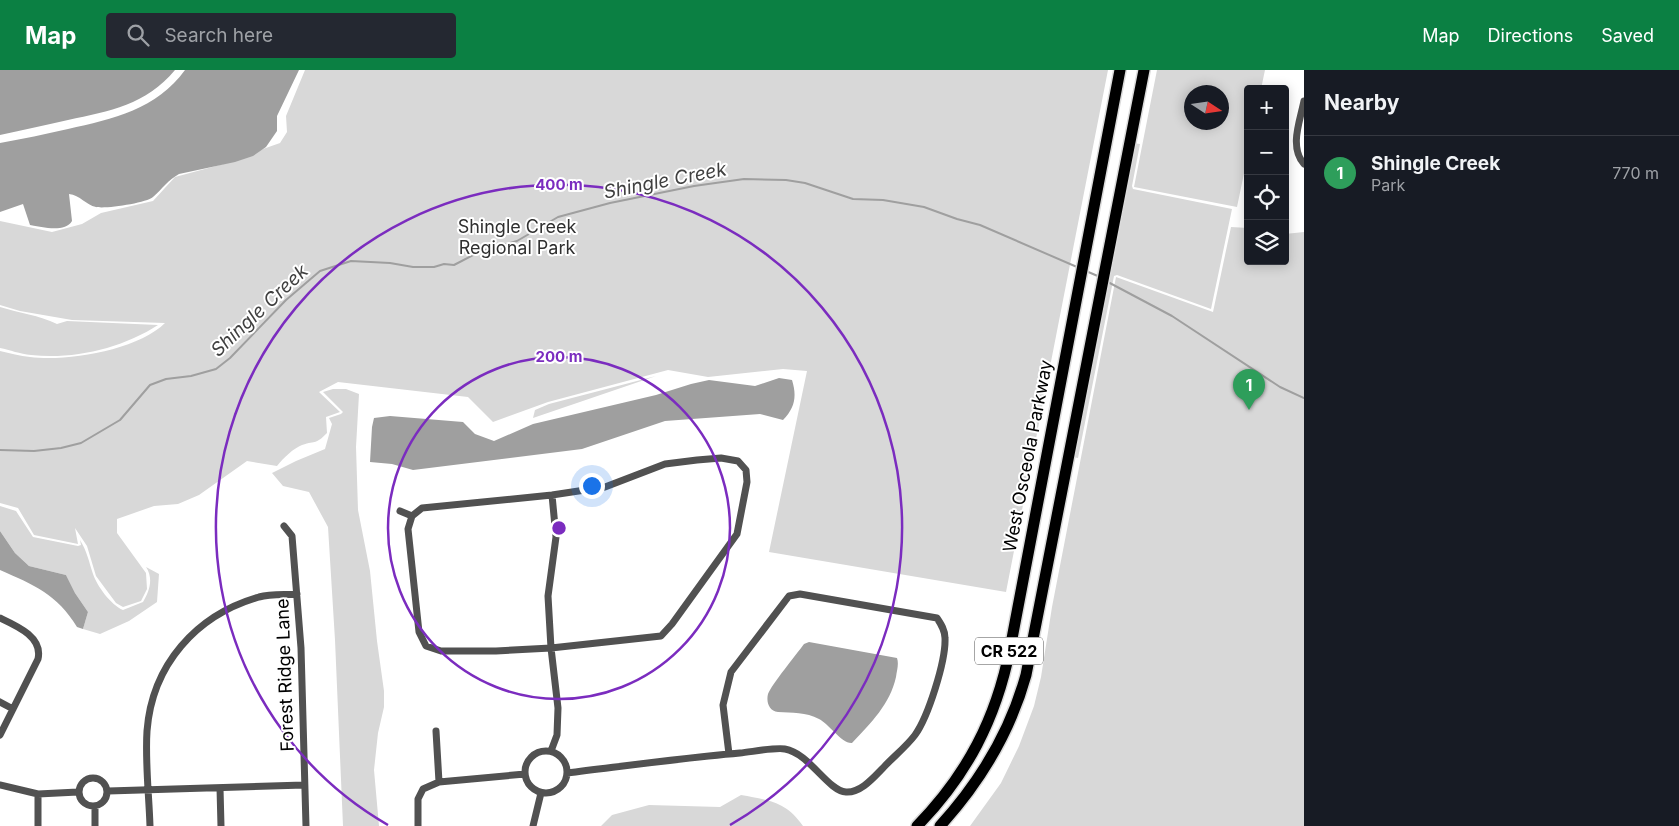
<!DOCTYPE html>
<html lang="en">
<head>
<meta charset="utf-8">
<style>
  :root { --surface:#171b24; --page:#242831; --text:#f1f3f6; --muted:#9ea1a6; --line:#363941; --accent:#0b8043 }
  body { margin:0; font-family:Inter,sans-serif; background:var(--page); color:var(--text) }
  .controls { position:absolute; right:15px; top:15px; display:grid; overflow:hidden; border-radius:5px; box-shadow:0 2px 12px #0003 }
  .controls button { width:45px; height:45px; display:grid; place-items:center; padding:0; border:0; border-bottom:1px solid var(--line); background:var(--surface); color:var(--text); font:25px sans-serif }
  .compass { position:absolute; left:1184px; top:15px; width:45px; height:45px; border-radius:50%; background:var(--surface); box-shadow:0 2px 12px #0003; rotate:102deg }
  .you { position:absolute; left:591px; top:415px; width:18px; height:18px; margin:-12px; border:4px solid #fff; border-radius:50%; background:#1a73e8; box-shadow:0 0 0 8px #1a73e833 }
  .badge { display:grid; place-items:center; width:32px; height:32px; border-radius:50%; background:var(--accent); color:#fff; font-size:16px; font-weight:700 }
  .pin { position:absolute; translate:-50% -41px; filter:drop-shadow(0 1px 2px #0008) }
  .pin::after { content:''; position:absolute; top:26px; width:18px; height:15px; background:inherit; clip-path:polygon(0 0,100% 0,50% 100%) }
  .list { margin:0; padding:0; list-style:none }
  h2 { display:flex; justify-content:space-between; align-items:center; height:65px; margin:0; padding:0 20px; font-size:21px }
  h2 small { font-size:16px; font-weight:400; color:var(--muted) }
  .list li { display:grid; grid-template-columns:32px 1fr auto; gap:15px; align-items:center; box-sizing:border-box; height:75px; padding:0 20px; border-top:1px solid var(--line) }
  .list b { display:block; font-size:19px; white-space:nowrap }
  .list p { margin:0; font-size:16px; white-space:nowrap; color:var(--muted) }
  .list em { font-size:16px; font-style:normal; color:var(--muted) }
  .icon { flex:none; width:28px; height:28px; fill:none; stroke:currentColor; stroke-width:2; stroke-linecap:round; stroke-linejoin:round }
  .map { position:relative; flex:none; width:1304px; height:756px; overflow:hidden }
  header { display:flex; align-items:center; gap:30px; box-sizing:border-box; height:70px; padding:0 25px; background:var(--accent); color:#fff }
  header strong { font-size:24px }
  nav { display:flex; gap:28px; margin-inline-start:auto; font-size:18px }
  .search { width:350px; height:45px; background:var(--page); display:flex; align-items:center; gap:12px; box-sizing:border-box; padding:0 18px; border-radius:5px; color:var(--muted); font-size:19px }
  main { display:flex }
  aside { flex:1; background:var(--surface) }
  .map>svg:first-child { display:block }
  .green { fill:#d8d8d8; fill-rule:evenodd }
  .water { fill:#9f9f9f }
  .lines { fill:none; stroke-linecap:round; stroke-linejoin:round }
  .stream { stroke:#9f9f9f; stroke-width:2 }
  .primary-casing { stroke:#dbdbdb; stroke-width:14 }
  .minor { stroke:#515151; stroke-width:7 }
  .primary { stroke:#000; stroke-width:11 }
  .ring { fill:none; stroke:#7b2cbf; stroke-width:2.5 }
  .labels { text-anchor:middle; stroke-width:4; stroke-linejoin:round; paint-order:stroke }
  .shield { fill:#fff; stroke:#4c4c4c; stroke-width:1 }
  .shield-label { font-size:16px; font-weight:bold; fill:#000 }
  .park-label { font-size:18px; fill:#2f2f2f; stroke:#fff }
  .street-label { font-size:18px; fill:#000; stroke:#fff }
  .water-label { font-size:19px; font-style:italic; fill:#404040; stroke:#fff }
  .centre { fill:#7b2cbf; stroke:#fff; stroke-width:2.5 }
  .ring-label { font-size:15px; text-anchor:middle; font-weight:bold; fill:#7b2cbf; stroke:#fff; stroke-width:4; stroke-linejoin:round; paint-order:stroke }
</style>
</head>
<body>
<header>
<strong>Map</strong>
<div class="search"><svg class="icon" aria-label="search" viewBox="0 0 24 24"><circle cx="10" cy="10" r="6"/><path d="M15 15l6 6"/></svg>Search here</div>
<nav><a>Map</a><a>Directions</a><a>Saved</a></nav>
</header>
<main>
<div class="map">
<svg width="1304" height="756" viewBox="0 0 1304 756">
  <rect width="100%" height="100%" fill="#fff"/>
  <!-- green -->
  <path class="green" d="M305,0H1108L1006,522L769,482L807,301L783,299L708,307L668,300L548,332L493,352L468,327L338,312L319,322L340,342L326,347L327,363C315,375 317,370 302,375C294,378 283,388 277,396L247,391L199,425L178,434L154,436L117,449V463L146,503L147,519L141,531L123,537L116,533L96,506L87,476L75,458L78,474L34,465L18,438L0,433V281C10,283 20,286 30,287C67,292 138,280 165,253L72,250L20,241L0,235V151L52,162L82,154L101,143L153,131L175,107L242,89L263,79L280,73L287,62L286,46Z
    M1157,0H1265L1261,19H1248V84L1237,137L1134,117ZM1192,22H1222V52H1192Z
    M1133,73L1140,74L1132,116L1133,119L1232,139L1211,239L1117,205L1114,206L1078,388L1073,387Z
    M1231,157L1248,158V191H1285V164L1304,162V756H970L1001,713L1019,676L1034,636L1041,607L1052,537L1116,207L1213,242Z
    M0,237C19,243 39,245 57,254L67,251L158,255C123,278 73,290 31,285C20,284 10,280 0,278Z
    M656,306L533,348L535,340L549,334Z
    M333,319H346L359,324L356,377L358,440L370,501L377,571L384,621V637L378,663L374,700L379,756H343L335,570L328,457L309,422L283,416L272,403L296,391L325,379L332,354L329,348L341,344L343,342L323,322Z
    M0,436L16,441L33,467L78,476L81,475L80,470C87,481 89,492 93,504C97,516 111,535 123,540L143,532C149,522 154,509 146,497L159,504L157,532L129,551L100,564L83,559L88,542L75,523L66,505L29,496L15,483L0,461Z
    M741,725C768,730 786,731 803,756H601L612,745L649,735L720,737Z"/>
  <!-- water -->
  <path class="water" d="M0,0H175C146,35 110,41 68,50C46,55 23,60 0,65Z
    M185,0H299L277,46V61L266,77L253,86L235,92L179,104C168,110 162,119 153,127C146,133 106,139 96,137C86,135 80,125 69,124L72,151C65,163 42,157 30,155L23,134L0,142V73C23,69 45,64 68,59C113,49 157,39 185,0Z
    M779,308L792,310C797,326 795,338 783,350L760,344L665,351L582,379L413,400L392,394L370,392L372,357L374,348L390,346L463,352L475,364L494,371L533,354L656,325L691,314L709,310L755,316Z
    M0,461L15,483L29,496L66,505L75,523L88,542L83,559L77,557C57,524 34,515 0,500Z
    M809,572L897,588C899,594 897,600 896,607C890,634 871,653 852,673C842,674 829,654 819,649C806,642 792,643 778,642C769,641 766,632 768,624C772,614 796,585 804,574Z"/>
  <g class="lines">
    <!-- stream -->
    <path class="stream" d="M1086,201L1100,207
      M1106,211L1172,246L1280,317L1304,328
      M0,380L34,381L61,378L81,373L120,350L150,315L166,309L191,306L216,299L230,288L286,230L320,201L351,191L390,193L413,197H434L444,194L454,195L479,182L517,171L558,147L610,133L694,116L744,109L786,110L805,113L853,129L883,130L924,137L957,149L980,155L1077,197"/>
    <!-- primary casing -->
    <g class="primary-casing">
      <path id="primary" d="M917,756C967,705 996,649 1010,579L1120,0
        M940,756C980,712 1010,663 1026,605L1144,0"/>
    </g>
    <!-- minor -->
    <path class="minor" d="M1304,31C1300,51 1289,77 1304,94
      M721,388L738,391L746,400L747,412L737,464L672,554L661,566L551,578L496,581H441L426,576L419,562L408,459L412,446L422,438L552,425L605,417L665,394L697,390Z
      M400,441L412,446
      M284,456L292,466L301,578L306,756
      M0,548C17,556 43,567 38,589L0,665
      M0,632L13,639
      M436,661L439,712
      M525 702a21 21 0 1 1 42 0a21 21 0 1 1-42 0Z
      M551,681L557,665L558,638L551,578L548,526L556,467L552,425
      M567,703C625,696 682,688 740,683C751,682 776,677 785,679C809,683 828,721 846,722C861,723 874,707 883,698C893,687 906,677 915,665C928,647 946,591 945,568C945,560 941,554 937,548L800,524L789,526L731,602L723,635L729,684
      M79 722a14 14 0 1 1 28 0a14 14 0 1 1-28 0Z
      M0,715L38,724L78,722
      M220,718L221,756
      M108,721L304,715
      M38,724V756
      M95,756V736
      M150,756C149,725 145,692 147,661C152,595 196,545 259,527C271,524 285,525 297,524
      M418,756V729L423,719L439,712L525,704
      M533,756L541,723"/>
    <!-- primary -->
    <use href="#primary" class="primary"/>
  </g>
  <!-- distance rings -->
  <g class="ring">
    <circle cx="559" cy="458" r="171"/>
    <path d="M388 755A343 343 0 1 1 730 755"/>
  </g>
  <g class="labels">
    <!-- shield labels -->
    <rect class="shield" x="975" y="567.5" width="68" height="27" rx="4"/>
    <g class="shield-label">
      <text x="1009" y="587">CR 522</text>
    </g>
    <!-- park labels -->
    <g class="park-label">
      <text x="517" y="163">Shingle Creek<tspan x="517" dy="21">Regional Park</tspan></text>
    </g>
    <!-- street labels -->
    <g class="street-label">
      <text transform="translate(1028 386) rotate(-79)" y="6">West Osceola Parkway</text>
      <text transform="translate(285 605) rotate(-92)" y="6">Forest Ridge Lane</text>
    </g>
    <!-- water labels -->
    <g class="water-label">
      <text transform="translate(665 110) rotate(-11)" y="7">Shingle Creek</text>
      <text transform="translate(259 240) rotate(-43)" y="7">Shingle Creek</text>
    </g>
  </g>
  <circle cx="559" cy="458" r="8" class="centre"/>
  <g class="ring-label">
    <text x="559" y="120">400 m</text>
    <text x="559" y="292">200 m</text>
  </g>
</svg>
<div class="controls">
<button>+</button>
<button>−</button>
<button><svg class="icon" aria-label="locate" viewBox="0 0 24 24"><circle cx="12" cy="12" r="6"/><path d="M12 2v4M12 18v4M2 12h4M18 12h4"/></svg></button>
<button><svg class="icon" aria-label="layers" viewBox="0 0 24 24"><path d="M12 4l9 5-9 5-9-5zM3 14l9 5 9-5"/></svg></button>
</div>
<svg class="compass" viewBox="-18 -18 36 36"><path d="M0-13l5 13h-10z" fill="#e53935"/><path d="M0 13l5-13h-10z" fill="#9ea1a6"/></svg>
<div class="you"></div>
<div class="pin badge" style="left:1249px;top:340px;background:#2e9e5b">1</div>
</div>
<aside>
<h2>Nearby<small></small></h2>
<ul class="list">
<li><span class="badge" style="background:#2e9e5b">1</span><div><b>Shingle Creek</b><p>Park</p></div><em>770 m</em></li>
</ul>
</aside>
</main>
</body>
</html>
